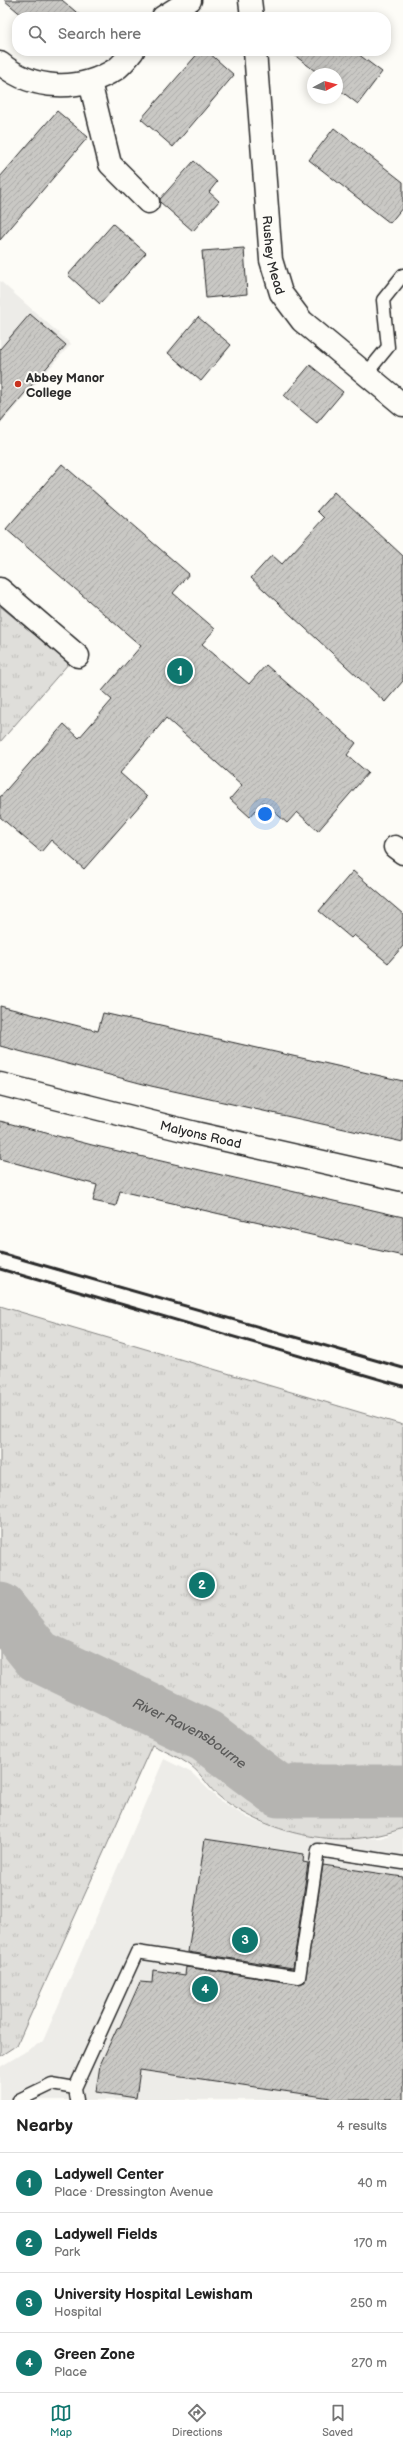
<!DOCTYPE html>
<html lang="en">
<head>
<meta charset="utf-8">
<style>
  :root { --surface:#fff; --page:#f2f2f2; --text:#222; --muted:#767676; --line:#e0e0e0; --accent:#0f766e }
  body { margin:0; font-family:"Balsamiq Sans",sans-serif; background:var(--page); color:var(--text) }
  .compass { position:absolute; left:307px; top:68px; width:36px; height:36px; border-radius:50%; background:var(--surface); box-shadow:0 2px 10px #0003; rotate:83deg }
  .you { position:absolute; left:265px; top:814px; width:14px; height:14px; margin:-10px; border:3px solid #fff; border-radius:50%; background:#1a73e8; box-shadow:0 0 0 6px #1a73e833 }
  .badge { display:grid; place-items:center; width:26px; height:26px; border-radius:50%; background:var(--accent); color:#fff; font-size:13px; font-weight:700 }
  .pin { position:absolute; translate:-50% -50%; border:2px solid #fff; box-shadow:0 1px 4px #0006 }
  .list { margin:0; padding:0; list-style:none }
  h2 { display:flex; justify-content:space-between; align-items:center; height:52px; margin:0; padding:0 16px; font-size:17px }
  h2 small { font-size:13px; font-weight:400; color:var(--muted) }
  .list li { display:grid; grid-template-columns:26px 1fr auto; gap:12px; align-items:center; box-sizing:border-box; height:60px; padding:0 16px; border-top:1px solid var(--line) }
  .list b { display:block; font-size:15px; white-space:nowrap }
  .list p { margin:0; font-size:13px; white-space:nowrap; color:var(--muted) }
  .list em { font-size:13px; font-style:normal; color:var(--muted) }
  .icon { flex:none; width:22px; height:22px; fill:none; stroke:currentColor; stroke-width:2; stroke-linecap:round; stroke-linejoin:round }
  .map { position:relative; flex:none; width:403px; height:2100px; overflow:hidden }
  .search { position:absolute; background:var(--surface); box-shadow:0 2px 10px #0003; left:12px; right:12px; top:12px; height:44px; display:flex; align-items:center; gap:10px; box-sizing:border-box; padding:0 14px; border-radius:16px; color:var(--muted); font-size:15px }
  .sheet { height:292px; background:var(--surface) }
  nav { display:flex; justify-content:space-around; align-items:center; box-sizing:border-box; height:56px; border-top:1px solid var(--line); background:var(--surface); font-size:11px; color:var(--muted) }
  nav a { display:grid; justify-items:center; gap:2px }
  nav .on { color:var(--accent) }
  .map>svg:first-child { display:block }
  .built { fill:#edece8 }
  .park { fill:url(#park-tufts); stroke:#858482 }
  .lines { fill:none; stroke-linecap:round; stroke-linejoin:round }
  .river { stroke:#b5b4b1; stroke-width:53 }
  .building { fill:url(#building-hatch); stroke:#2b2b2b }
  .service-casing { stroke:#2b2b2b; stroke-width:15 }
  .minor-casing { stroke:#2b2b2b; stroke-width:25 }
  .service { stroke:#fdfcf7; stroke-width:12 }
  .minor { stroke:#fdfcf7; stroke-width:22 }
  .rail { stroke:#2b2b2b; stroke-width:3 }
  .poi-dot { fill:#c8321e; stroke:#fdfcf7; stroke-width:1.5 }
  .labels { text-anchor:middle; stroke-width:4; stroke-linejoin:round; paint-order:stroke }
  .street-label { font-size:13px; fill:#2b2b2b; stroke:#fdfcf7 }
  .poi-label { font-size:13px; font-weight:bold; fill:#2b2b2b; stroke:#fdfcf7; text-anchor:start }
  .water-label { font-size:14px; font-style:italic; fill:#5b5b5a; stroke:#fdfcf7 }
</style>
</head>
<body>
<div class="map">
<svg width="403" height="2100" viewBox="0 0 403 2100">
  <defs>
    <pattern id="park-tufts" width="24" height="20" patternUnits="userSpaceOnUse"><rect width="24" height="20" fill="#dfdeda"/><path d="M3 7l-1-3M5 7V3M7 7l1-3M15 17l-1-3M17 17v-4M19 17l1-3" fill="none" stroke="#c0bfbb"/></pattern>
    <pattern id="building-hatch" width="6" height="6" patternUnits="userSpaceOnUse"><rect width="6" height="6" fill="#c9c8c4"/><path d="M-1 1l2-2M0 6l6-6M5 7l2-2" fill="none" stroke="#adaca9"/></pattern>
  </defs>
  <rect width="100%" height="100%" fill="#fdfcf7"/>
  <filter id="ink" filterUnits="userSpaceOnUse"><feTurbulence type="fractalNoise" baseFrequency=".025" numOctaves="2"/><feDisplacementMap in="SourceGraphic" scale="8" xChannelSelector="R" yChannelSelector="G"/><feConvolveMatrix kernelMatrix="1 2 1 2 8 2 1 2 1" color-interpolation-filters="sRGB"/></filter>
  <g filter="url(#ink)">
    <!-- built -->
    <path class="built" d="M0,281L71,344L0,424Z
      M164,1759L192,1773L219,1800L248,1818L279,1829L319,1839L382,1838L403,1828V2100H0V2067L43,2041Z"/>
    <!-- park -->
    <path class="park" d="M0,606L69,663L0,742Z
      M0,1306L403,1425V1828C343,1851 272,1836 221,1798C209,1789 202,1774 190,1765C179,1757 164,1751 152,1745L17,2045L0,2056Z"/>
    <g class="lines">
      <!-- river -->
      <path class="river" id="s1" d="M0,1609L38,1656L206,1736L279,1791H403"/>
    </g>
    <!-- building -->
    <path class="building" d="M4,0H62L82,17H24Z
      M200,51H207L234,75L173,147L141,119Z
      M289,51H354L382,72L358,104L337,88V74H319Z
      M57,111L88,137L0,240V177Z
      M334,128L403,182V207L390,223L309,160Z
      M194,161L217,182L209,192L219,201L193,231L160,202V199Z
      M113,224L146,253L100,304L68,275Z
      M244,248L247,294L206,298L202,251Z
      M30,314L66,345L0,422V349Z
      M198,317L231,345L201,381L168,353Z
      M310,365L343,392L317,423L284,396Z
      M62,464L189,574L173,593L215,629L202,644L249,684L266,665L356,743L347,755L368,773L318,831L297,812L287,823L263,802L250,817L230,799L242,785L166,718L120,773L147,797L84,869L51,840L41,852L0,817V797L64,724L79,738L112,700L102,691L141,646L6,529Z
      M334,492L403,556V681L385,702L251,578L272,555L282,564L324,518L317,511Z
      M353,871L403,914V946L388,963L354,935L351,938L319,911Z
      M0,1006L98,1031L103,1013L403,1081V1142L151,1086L0,1046Z
      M0,1121L92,1145L403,1217V1256L120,1191L116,1206L93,1201L97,1185L0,1159Z
      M205,1839L304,1854L303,1862L308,1863L293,1968L188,1952Z
      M323,1865L403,1877V2100H331V2098L140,2070L136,2098L96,2092L100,2065L117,2028L120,2027L140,1982L152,1983L153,1970L185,1975L186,1967L298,1984L305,1982Z"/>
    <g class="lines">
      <!-- service casing -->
      <g class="service-casing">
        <path id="service" d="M366,374L388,347L383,300L403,275
          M75,2088L137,1952L299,1977L318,1850L403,1863
          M19,2100L52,2084L75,2088L77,2100"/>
      </g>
      <!-- minor casing -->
      <g class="minor-casing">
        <g id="minor">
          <path d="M250,0L252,17"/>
          <path d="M163,17L190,0"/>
          <path id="s2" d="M255,51L271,260L281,293L302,321L403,405"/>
          <path d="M0,63C33,91 80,92 116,69C122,65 128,57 133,51"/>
          <path d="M90,82L110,164L148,202"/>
          <path d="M0,589L78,656"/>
          <path d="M395,847L403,853"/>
          <path id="s3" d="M0,1084L195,1133L403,1180"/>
        </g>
      </g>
      <!-- service -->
      <use href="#service" class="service"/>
      <!-- minor -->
      <use href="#minor" class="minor"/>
      <!-- rail -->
      <path class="rail" d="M0,1253L403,1368
        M0,1269L403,1386"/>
    </g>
  </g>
  <!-- markers -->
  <circle class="poi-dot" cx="18" cy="384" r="4"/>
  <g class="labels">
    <!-- street labels -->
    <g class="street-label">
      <text dy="5" stroke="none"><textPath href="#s2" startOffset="205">Rushey Mead</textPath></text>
      <text dy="5" stroke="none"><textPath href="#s3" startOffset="207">Malyons Road</textPath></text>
    </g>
    <!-- poi labels -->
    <g class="poi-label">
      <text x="26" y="382">Abbey Manor<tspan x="26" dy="15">College</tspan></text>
    </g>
    <!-- water labels -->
    <g class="water-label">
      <text dy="5" stroke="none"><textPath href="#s1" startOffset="231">River Ravensbourne</textPath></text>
    </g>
  </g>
</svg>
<svg class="compass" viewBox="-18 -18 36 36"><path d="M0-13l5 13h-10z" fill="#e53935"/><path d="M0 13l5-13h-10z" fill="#767676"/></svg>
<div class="you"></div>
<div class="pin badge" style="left:180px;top:671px">1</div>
<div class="pin badge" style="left:202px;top:1585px">2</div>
<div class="pin badge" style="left:245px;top:1940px">3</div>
<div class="pin badge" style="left:205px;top:1989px">4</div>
<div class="search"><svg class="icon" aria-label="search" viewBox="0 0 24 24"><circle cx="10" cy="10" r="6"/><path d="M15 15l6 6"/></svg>Search here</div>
</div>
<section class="sheet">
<h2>Nearby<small>4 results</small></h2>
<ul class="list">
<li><span class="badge">1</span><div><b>Ladywell Center</b><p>Place · Dressington Avenue</p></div><em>40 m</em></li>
<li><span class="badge">2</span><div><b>Ladywell Fields</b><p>Park</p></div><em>170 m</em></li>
<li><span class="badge">3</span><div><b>University Hospital Lewisham</b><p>Hospital</p></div><em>250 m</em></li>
<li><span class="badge">4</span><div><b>Green Zone</b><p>Place</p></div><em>270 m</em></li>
</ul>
</section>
<nav>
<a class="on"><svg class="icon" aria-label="map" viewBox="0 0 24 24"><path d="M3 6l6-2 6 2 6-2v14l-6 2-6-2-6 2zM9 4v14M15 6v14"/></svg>Map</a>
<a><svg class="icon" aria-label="directions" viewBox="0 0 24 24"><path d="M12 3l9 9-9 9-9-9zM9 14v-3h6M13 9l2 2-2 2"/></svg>Directions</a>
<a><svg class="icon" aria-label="saved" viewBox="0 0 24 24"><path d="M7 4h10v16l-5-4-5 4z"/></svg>Saved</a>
</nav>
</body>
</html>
